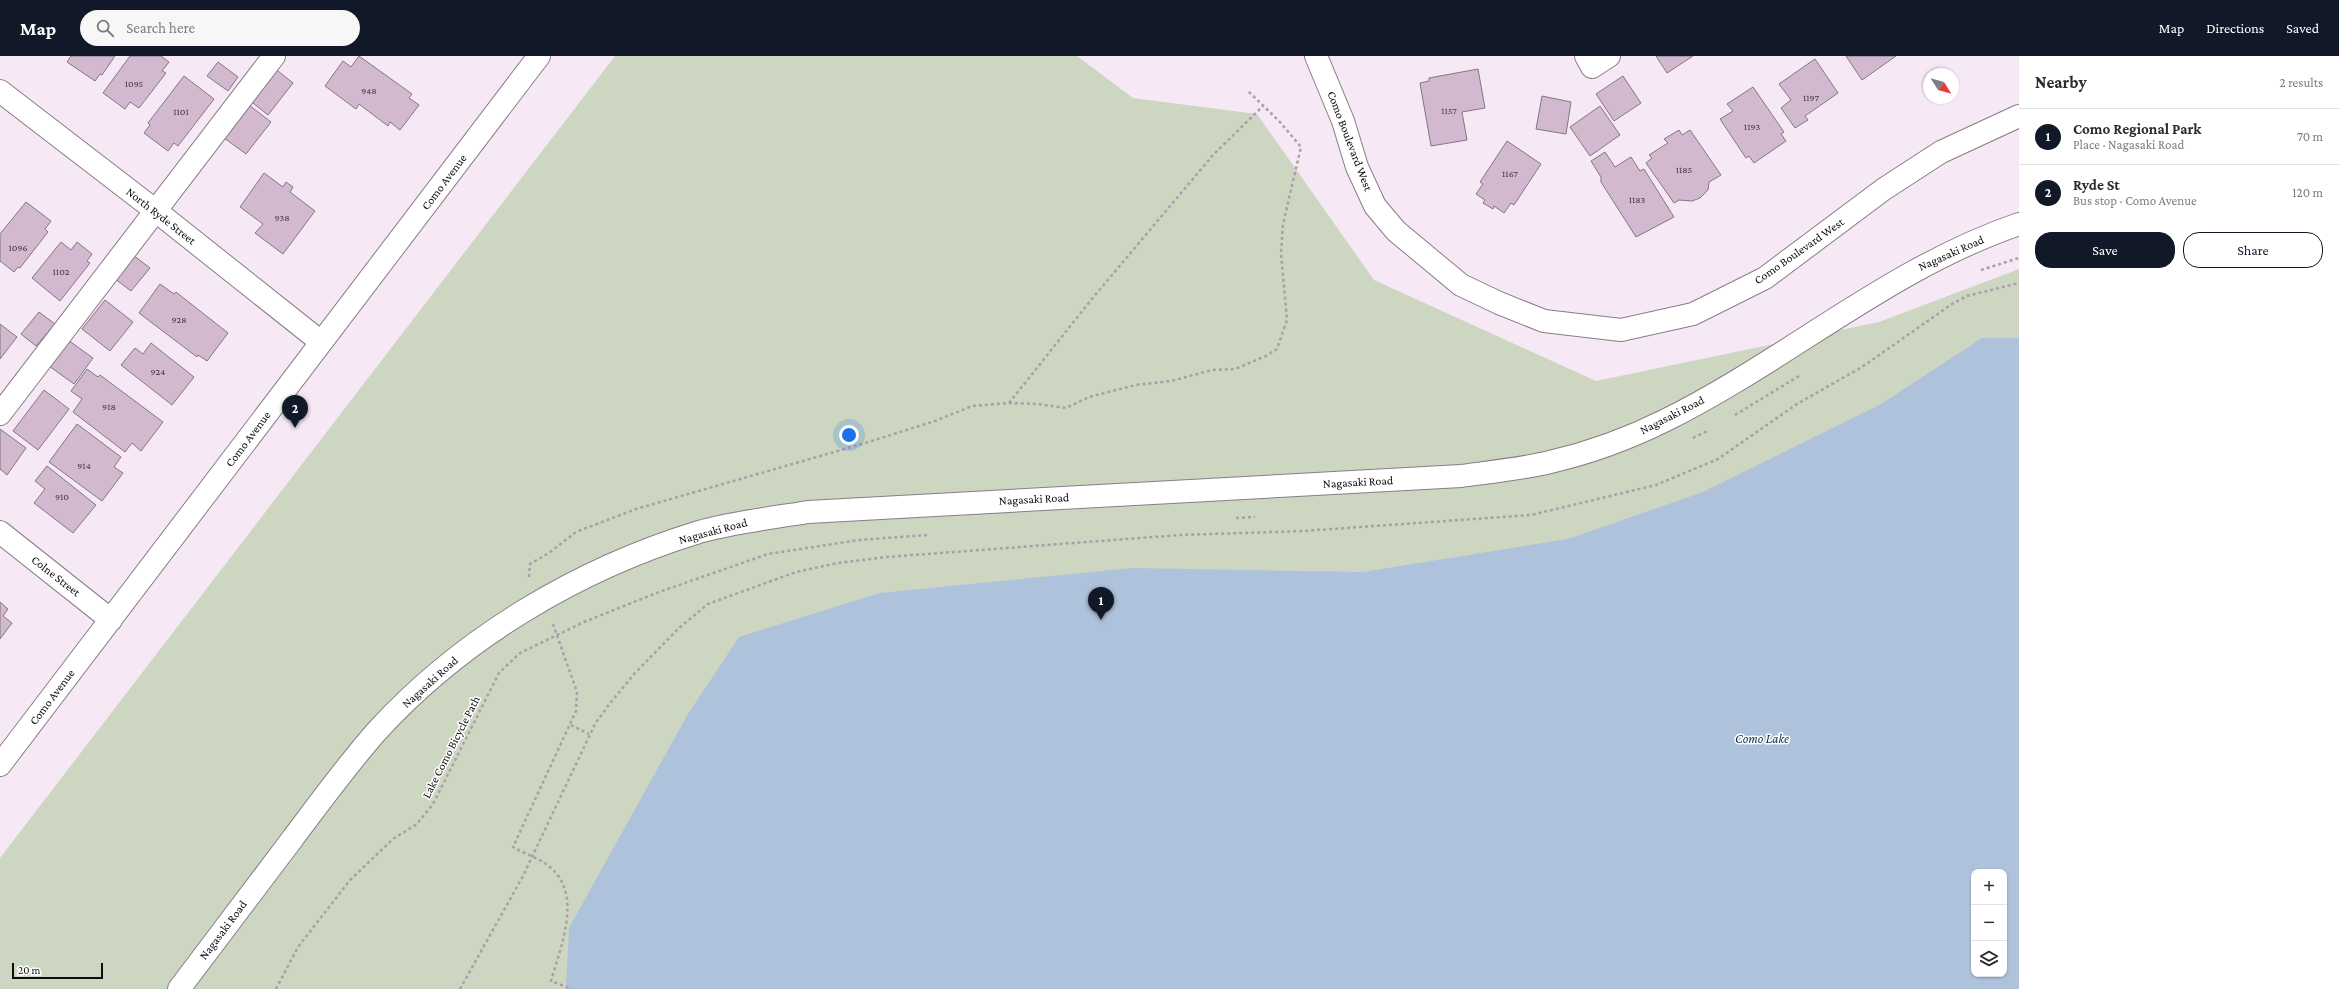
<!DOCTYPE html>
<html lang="en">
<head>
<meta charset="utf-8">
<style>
  :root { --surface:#fff; --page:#f7f7f7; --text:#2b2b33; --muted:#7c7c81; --line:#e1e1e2; --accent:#111827 }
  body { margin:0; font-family:"Crimson Pro",serif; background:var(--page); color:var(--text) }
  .controls { position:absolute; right:12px; bottom:12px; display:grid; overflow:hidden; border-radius:8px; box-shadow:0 1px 3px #0004 }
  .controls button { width:36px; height:36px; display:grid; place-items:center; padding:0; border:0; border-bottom:1px solid var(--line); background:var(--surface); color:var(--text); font:20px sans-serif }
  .compass { position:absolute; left:1923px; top:12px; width:36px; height:36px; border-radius:50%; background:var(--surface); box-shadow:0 1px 3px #0004; rotate:127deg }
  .scale { position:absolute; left:12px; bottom:10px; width:91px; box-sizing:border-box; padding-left:4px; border:2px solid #0f0b0e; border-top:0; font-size:11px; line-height:14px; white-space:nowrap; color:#0f0b0e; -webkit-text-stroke:3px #fff; paint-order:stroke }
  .you { position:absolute; left:849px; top:379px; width:14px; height:14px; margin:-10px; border:3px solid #fff; border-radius:50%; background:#1a73e8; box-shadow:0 0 0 6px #1a73e833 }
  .badge { display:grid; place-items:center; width:26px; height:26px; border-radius:50%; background:var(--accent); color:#fff; font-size:13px; font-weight:700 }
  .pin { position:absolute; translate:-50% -33px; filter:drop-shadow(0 1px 2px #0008) }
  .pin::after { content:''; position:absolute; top:21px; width:14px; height:12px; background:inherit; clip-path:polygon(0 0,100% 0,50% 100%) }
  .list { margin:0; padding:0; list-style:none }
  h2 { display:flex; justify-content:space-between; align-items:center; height:52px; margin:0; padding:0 16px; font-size:17px }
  h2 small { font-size:13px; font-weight:400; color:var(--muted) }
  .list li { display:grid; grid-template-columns:26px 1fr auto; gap:12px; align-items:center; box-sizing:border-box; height:56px; padding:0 16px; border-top:1px solid var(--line) }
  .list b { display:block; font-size:15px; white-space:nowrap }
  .list p { margin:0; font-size:13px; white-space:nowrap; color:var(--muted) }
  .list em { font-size:13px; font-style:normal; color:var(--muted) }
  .actions { display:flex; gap:8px; padding:12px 16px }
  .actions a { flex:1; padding:9px 0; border:1px solid var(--accent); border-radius:16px; text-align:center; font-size:14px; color:var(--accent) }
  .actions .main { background:var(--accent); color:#fff }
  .icon { flex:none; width:22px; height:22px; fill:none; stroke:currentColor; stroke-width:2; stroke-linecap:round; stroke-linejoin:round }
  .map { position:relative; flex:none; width:2019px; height:933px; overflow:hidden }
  header { display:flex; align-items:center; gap:24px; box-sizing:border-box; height:56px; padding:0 20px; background:var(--accent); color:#fff }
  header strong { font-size:19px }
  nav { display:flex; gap:22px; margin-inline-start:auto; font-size:14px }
  .search { width:280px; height:36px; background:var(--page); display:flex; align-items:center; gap:10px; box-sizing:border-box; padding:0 14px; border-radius:22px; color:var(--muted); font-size:15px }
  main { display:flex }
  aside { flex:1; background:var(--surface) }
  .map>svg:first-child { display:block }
  .green { fill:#cdd6c0; fill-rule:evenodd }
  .water { fill:#aec2dc; fill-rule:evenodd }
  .building { fill:#d3b9d0; stroke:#827781 }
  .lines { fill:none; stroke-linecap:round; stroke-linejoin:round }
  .minor-casing { stroke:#887d87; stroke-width:24 }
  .path { stroke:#aa9fa9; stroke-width:2.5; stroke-dasharray:3 3; stroke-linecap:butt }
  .minor { stroke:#fff; stroke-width:22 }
  .labels { text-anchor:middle; stroke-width:3; stroke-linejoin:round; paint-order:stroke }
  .number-label { font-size:10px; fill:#40363e }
  .street-label { font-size:12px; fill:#0f0b0e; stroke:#fff }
  .water-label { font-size:13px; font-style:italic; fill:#102c50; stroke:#fff }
</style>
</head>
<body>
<header>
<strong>Map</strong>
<div class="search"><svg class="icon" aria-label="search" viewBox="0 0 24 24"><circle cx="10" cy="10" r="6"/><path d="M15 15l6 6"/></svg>Search here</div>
<nav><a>Map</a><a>Directions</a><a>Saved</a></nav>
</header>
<main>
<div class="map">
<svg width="2019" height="933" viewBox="0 0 2019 933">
  <rect width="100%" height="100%" fill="#f6e9f5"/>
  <!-- green -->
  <path class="green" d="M615,0H1077L1133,42L1257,58L1374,224L1596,325L1879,266L2019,213V933H0V802ZM1974,816H2004V918H1974Z"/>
  <!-- water -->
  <path class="water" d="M1982,282H2019V933H566L569,872L688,658L739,581L880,537L1132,512L1363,516L1568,483L1703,436L1881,348ZM1974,816H2004V918H1974Z"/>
  <!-- building -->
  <path class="building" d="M71,0H115L102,19L100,18L95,25L67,6Z
    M130,0H161L169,6L162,15L166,17L139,52L130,46L125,53L103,37Z
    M359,0L412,38L409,42L419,49L400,74L390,66L388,70L359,48L356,53L325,30L343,5L351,11Z
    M1656,0H1693L1667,17Z
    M1846,0H1896L1862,24Z
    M1815,3L1838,37L1805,60L1808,64L1795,72L1781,52L1791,44L1779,28Z
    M218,6L238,21L228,35L207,20Z
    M273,11L293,27L268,59L248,43Z
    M1478,13L1485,52L1462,56L1467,84L1431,90L1420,27L1429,25V22Z
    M184,20L214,43L178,90L174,87L168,95L144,77L150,69L148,67Z
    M1623,20L1641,47L1614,65L1596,38Z
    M1753,31L1784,76L1781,78L1786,85L1754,107L1749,100L1746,102L1720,63L1733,55L1727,48Z
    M1542,40L1571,46L1566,78L1536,73Z
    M245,46L271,66L246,98L220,79Z
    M1600,50L1620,79L1590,100L1570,71Z
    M1679,74L1682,79L1690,74L1721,119L1709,126L1708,134L1700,142L1692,145L1679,144L1674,147L1646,107L1652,102L1649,99L1668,87L1664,83Z
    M1507,85L1541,108L1514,149L1511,147L1504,157L1494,150L1493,153L1483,147L1485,144L1476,138L1483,128L1480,126Z
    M1605,96L1615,111L1631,101L1640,115L1644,113L1674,161L1636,181L1601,126V121L1591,105Z
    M264,117L283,131L286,126L293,131L290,136L315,155L283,198L255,177L263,168L240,151Z
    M26,146L51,165L45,173L48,176L20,212L18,211L14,216L0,205V178Z
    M61,186L71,194L77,186L92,198L87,205L90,207L60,245L32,222Z
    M133,199L150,212L131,235L114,222Z
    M160,228L174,238L176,236L228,277L207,305L198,299L197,301L139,257Z
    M105,244L133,266L110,295L82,273Z
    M39,256L55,268L36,290L21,278Z
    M0,268L17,281L0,303Z
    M68,284L93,302L74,328L49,310Z
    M151,287L194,321L172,349L121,309L135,292L143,298Z
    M87,313L98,321L100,319L163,366L141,395L132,387L125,396L73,356L82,343L71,335Z
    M44,334L69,353L38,394L13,375Z
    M77,368L121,401L114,411L123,417L102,445L49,406Z
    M0,373L26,392L7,419L0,413Z
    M47,410L96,449L73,477L34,447L45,433L35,425Z
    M0,546L8,553L3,560L12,567L0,583Z"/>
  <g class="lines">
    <!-- minor casing -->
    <g class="minor-casing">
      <path id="minor" d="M1316,0L1343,65L1357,111L1375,150L1396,175L1461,229L1499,247L1544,265L1621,274L1693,258L1765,222L1884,133L1941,96L2019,60
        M1586,0L1592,11L1609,0
        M0,35L156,155L321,286
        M0,358L274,0
        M0,476L111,564
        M0,709L539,0
        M179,933C217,883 255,832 293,782C320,746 347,709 377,675C462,582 578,513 699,476C734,466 772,462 808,456L1461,420C1490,416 1521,413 1550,406C1589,397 1630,382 1666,364C1787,304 1890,212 2019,168"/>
    </g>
    <!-- path -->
    <path class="path" d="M1981,214L2019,202
      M1009,347L1091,244L1213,99L1263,50
      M1735,359L1799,320
      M1693,382L1707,375
      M1236,462L1255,461
      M529,521L530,508L549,497L576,476L636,453L862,388L935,365L972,350L1009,347L1038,348L1066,352L1089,341L1136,329L1171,325L1212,314L1235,313L1266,300L1277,293L1287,264L1281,197L1283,168L1301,91L1280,66L1247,34
      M553,568L577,636L576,655L513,791C523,797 536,801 546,808C585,835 561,889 551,925L572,933
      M571,669L589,678
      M276,933L298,891L350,824L393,783L417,768L433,748L499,617L520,597L584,566L659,536L768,498L859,484L927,479
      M460,933L523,820L595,668L611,646L635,617L679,572L708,548L796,516L838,507L887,501L1180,479L1304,475L1531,459L1656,429L1718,403L1797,348L1862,311L1952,248L1967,240L2019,227"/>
    <!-- minor -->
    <use href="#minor" class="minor"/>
  </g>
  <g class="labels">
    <!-- number labels -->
    <g class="number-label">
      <text x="134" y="31">1095</text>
      <text x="369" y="38">948</text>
      <text x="1811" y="45">1197</text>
      <text x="1449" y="58">1157</text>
      <text x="181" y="59">1101</text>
      <text x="1752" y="74">1193</text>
      <text x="1684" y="117">1185</text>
      <text x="1510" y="121">1167</text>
      <text x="1637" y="147">1183</text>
      <text x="282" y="165">938</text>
      <text x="18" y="195">1096</text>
      <text x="61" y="219">1102</text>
      <text x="179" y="267">928</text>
      <text x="158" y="319">924</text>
      <text x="109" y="354">918</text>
      <text x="84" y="413">914</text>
      <text x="62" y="444">910</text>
    </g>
    <!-- street labels -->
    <g class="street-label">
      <text transform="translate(1350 85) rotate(69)" y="4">Como Boulevard West</text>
      <text transform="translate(444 126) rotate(-53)" y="4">Como Avenue</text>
      <text transform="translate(161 160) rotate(38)" y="4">North Ryde Street</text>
      <text transform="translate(1799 195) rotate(-35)" y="4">Como Boulevard West</text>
      <text transform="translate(1951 197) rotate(-24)" y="4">Nagasaki Road</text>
      <text transform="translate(1672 359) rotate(-27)" y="4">Nagasaki Road</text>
      <text transform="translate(248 383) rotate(-53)" y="4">Como Avenue</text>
      <text transform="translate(1358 426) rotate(-3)" y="4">Nagasaki Road</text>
      <text transform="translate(1034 443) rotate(-3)" y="4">Nagasaki Road</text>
      <text transform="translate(713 475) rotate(-15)" y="4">Nagasaki Road</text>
      <text transform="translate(56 520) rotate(38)" y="4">Colne Street</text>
      <text transform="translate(430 626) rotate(-42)" y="4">Nagasaki Road</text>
      <text transform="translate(52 641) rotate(-53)" y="4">Como Avenue</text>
      <text transform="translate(451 691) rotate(-63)" y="4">Lake Como Bicycle Path</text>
      <text transform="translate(223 874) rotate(-53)" y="4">Nagasaki Road</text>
    </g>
    <!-- water labels -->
    <g class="water-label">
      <text x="1762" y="687">Como Lake</text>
    </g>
  </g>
</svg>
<div class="controls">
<button>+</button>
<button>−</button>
<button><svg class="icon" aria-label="layers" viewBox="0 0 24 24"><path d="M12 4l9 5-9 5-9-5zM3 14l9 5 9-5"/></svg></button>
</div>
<svg class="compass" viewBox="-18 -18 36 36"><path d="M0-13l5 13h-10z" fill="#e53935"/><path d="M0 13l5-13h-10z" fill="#7c7c81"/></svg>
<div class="scale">20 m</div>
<div class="you"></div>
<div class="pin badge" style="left:1101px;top:564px">1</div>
<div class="pin badge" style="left:295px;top:372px">2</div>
</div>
<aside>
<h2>Nearby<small>2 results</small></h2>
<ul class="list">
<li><span class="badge">1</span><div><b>Como Regional Park</b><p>Place · Nagasaki Road</p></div><em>70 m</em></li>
<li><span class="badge">2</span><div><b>Ryde St</b><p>Bus stop · Como Avenue</p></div><em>120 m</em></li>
</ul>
<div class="actions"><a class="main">Save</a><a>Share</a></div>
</aside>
</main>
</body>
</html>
